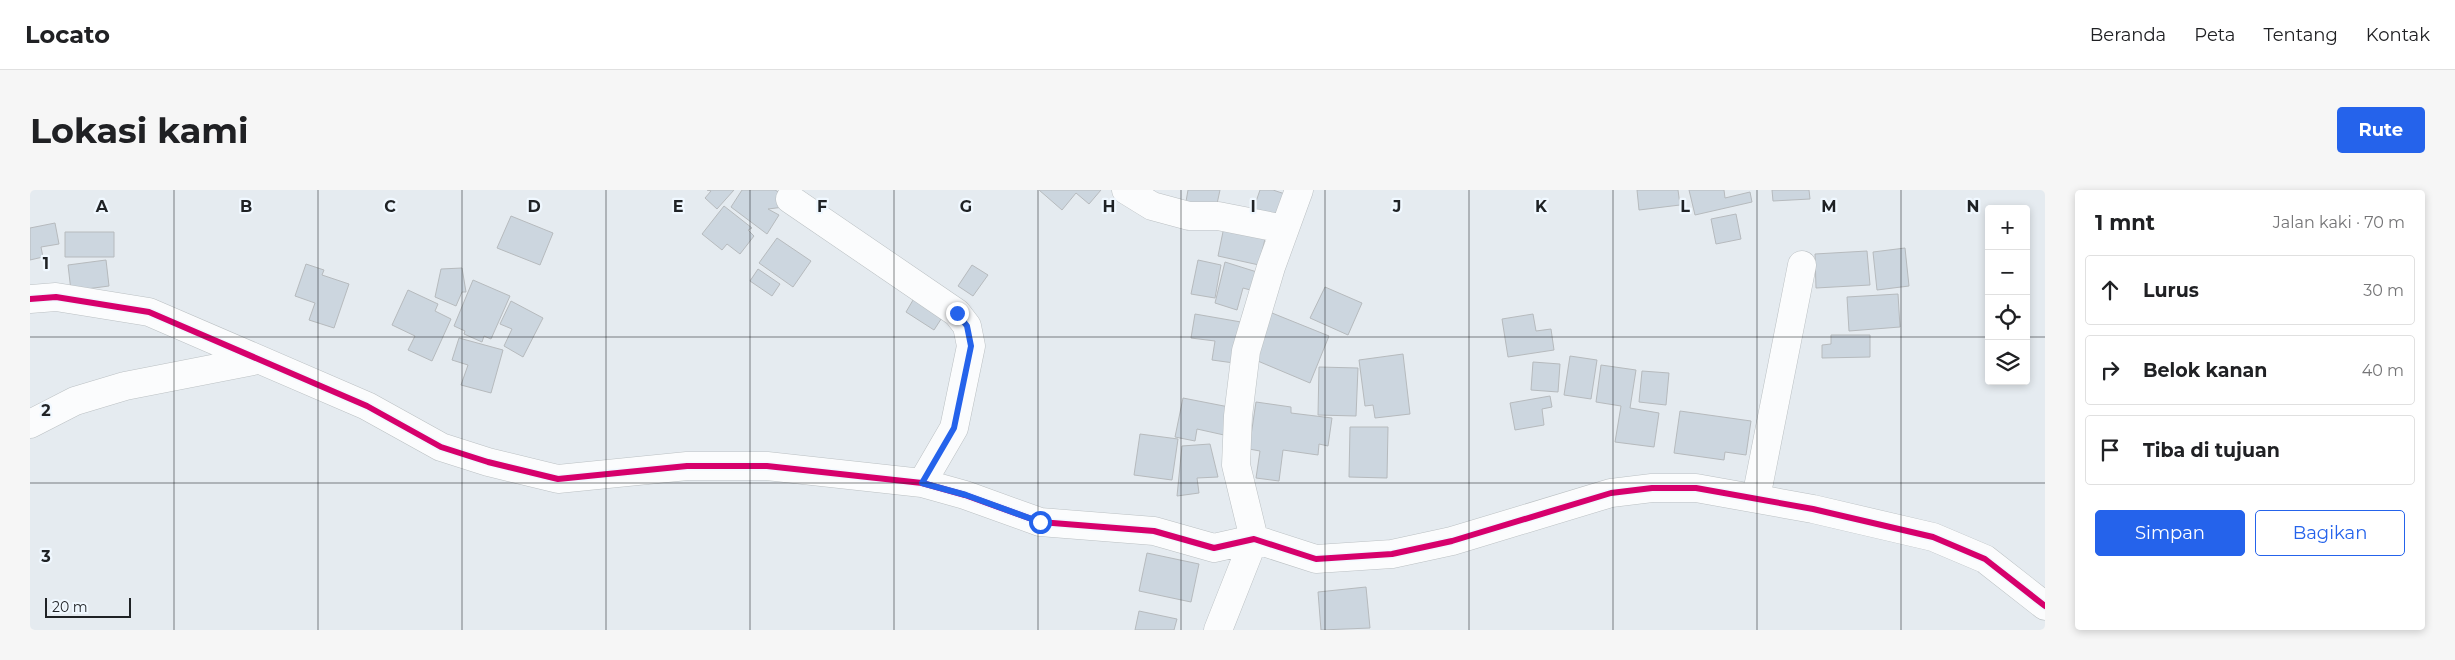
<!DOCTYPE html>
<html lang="id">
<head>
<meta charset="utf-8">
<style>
  :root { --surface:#fff; --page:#f6f6f6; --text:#202124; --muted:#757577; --line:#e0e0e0; --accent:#2563eb }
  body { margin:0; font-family:Montserrat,sans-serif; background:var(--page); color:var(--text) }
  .controls { position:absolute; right:15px; top:15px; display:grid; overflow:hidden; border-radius:5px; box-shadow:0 2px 8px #0003 }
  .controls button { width:45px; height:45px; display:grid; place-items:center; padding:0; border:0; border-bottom:1px solid var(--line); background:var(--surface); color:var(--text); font:25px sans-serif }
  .scale { position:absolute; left:15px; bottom:12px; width:86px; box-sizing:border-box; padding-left:5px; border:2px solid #1f2225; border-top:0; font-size:14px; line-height:18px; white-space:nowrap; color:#1f2225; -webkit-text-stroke:4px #f0f8ff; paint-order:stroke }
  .stop { position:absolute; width:15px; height:15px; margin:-11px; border:4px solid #2563eb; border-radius:50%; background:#fff }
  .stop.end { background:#2563eb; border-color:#fff; box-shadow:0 1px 5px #0008 }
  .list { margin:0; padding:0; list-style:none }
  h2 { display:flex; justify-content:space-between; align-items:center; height:65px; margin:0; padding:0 20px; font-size:21px }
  h2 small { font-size:16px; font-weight:400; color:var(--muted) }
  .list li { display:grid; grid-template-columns:32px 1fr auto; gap:15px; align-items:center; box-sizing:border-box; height:70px; margin:0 10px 10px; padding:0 10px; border:1px solid var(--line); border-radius:5px }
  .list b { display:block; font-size:19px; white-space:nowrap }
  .list em { font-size:16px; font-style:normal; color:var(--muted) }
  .actions { display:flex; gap:10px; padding:15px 20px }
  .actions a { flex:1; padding:11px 0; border:1px solid var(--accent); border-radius:5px; text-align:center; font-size:18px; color:var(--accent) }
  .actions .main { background:var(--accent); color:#fff }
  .icon { flex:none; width:28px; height:28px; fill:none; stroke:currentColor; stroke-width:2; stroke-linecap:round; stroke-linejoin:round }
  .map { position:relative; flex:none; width:2015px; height:440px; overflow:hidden; border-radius:5px }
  header { display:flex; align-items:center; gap:30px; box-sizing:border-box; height:70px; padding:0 25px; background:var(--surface); border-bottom:1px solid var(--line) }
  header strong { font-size:24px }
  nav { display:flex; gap:28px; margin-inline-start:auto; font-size:18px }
  .intro { display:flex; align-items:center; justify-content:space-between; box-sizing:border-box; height:120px; padding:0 30px }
  h1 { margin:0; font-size:35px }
  .button { padding:12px 22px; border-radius:5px; background:var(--accent); color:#fff; font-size:18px; font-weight:700 }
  main { display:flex; gap:30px; padding:0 30px }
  aside { flex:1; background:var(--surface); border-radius:5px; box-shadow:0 2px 8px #0003 }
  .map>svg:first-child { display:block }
  .building { fill:#ccd6df; stroke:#b6babd }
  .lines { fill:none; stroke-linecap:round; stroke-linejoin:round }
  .minor-casing { stroke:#bbc0c3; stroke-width:29 }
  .minor { stroke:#fbfcfd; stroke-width:28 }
  .cycleway-casing { stroke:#f0f8ff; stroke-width:9 }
  .cycleway { stroke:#d6006c; stroke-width:6 }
  .route { stroke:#2563eb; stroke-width:6 }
  .grid { fill:none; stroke:#1f2225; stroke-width:1; stroke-opacity:0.55 }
  .grid-label { font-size:16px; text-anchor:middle; font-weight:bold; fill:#1f2225; stroke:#f0f8ff; stroke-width:4.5; stroke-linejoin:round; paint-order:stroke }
</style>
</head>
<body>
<header>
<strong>Locato</strong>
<nav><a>Beranda</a><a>Peta</a><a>Tentang</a><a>Kontak</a></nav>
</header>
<div class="intro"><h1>Lokasi kami</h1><a class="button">Rute</a></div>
<main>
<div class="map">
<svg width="2015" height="440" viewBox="0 0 2015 440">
  <rect width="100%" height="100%" fill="#e5ebf0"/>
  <!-- building -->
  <path class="building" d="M677,0H704L687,19L675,8L681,1Z
    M712,0H745L754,5V17L738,19L749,25L737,44L701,17Z
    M1009,0H1071L1059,14L1046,3L1032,20Z
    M1158,0H1190L1185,23L1155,17Z
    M1230,0H1243L1255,4L1245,34L1221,26Z
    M1607,0H1648L1650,15L1609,20Z
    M1659,0H1694L1695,8L1720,2L1722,12L1665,25Z
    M1742,0H1779L1780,9L1743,11Z
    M694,16L722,38L718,40L724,46L710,64L697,54L692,60L672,44Z
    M1706,24L1711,49L1686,54L1681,29Z
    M481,26L523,43L510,75L467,58Z
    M1195,32L1237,40L1229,75L1188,66Z
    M25,33L29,54L11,57L13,67L0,70V38Z
    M35,42H84V67H35Z
    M747,48L781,71L763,97L729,73Z
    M1875,58L1879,96L1847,100L1843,62Z
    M1837,61L1840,95L1786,98L1785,64Z
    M76,70L79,96L41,101L38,75Z
    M1168,70L1191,75L1185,108L1161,104Z
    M1195,72L1230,83L1224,101L1213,98L1207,120L1185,113Z
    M276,74L294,80L292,85L319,94L304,138L279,130L285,113L265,106Z
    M942,75L958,85L943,106L928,96Z
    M432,78L436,102H432L426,116L405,107L411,79Z
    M728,79L750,94L742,106L720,91Z
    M443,90L480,106L461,149L454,146L452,152L434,144L435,141L424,136Z
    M1295,97L1332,113L1318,145L1280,128Z
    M378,100L408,114L405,121L421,129L402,171L378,160L385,146L362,135Z
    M1868,104L1870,137L1819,141L1817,107Z
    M886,105L915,123L904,140L876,122Z
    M481,111L513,128L493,167L474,156L482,139L470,134Z
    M1242,123L1299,146L1280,193L1223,169Z
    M1165,124L1211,132L1204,173L1182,170L1185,151L1161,148Z
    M1503,124L1506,141L1521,139L1524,160L1478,167L1472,129Z
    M1801,145H1840V167L1792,168V155L1801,154Z
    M429,148L473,160L461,203L431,195L438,175L422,170Z
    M1373,164L1380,224L1345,228L1343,215L1335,216L1329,170Z
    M1540,166L1567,170L1561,209L1534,205Z
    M1503,172L1530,174L1528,202L1501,200Z
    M1571,175L1606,180L1600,218L1629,223L1624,257L1585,252L1591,216L1566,212Z
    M1289,177L1328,178L1326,226L1288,225Z
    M1612,181L1639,183L1636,215L1609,212Z
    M1520,206L1522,217L1512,219L1514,235L1485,240L1480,213Z
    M1153,208L1199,217L1194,245L1167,239L1165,251L1145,247Z
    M1226,212L1261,217V223L1302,228L1298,256L1289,254L1288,265L1253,260L1249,291L1226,288L1230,261L1219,259Z
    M1650,221L1721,231L1716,265L1695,262L1694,270L1644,263Z
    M1320,237H1358L1357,288L1319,287Z
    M1110,244L1148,249L1142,290L1104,285Z
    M1180,254L1188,287L1167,288L1169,303L1147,306L1152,256Z
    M1117,363L1169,374L1161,412L1109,401Z
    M1336,397L1340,438L1291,440L1288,402Z
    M1109,421L1147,429L1144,440H1105Z"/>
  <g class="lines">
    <!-- minor casing -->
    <g class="minor-casing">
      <path id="minor" d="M1096,0L1122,16L1159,26H1188L1254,39
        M760,9L927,123L937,136L941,156L924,238L892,293
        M0,109L26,107L119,122L337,216L411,257L458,272L528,289L657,276H737L892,293L935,305L1010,332L1124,341L1184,358L1224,349L1286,369L1362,364L1422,351L1581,303L1622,298H1666L1783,319L1903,347L1955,369L2015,416
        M0,234L45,211L95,196L228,170
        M1726,308L1772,75
        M1188,440L1224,349L1206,275L1208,226L1216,161L1241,77L1269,0"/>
    </g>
    <!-- minor -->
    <use href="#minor" class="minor"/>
    <!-- cycleway casing -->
    <g class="cycleway-casing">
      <path id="cycleway" d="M0,109L26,107L119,122L337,216L411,257L458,272L528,289L657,276H737L892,293L935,305L1010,332L1124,341L1184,358L1224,349L1286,369L1362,364L1422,351L1581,303L1622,298H1666L1783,319L1903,347L1955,369L2015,416"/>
    </g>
    <!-- cycleway -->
    <use href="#cycleway" class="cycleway"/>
  </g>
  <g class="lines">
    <!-- route -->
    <path class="route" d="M927,123L937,136L941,156L924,238L892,293L936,305L1010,332"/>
  </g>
  <!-- grid -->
  <path class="grid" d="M144,0V440M288,0V440M432,0V440M576,0V440M720,0V440M864,0V440M1008,0V440M1151,0V440M1295,0V440M1439,0V440M1583,0V440M1727,0V440M1871,0V440M0,147H1959M1996,147H2015M0,293H2015"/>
  <g class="grid-label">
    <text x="72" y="22">A</text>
    <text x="216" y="22">B</text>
    <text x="360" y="22">C</text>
    <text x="504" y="22">D</text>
    <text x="648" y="22">E</text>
    <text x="792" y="22">F</text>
    <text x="936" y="22">G</text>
    <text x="1079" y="22">H</text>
    <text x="1223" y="22">I</text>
    <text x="1367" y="22">J</text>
    <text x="1511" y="22">K</text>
    <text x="1655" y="22">L</text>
    <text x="1799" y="22">M</text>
    <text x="1943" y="22">N</text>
    <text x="16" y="79">1</text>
    <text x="16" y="226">2</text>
    <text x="16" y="372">3</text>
  </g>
</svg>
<div class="controls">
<button>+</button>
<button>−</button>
<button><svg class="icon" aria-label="locate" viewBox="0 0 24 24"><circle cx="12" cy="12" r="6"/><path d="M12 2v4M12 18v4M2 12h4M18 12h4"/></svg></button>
<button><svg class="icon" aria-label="layers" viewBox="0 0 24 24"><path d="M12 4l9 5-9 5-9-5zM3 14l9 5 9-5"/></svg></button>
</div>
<div class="scale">20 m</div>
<div class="stop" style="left:1010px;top:332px"></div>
<div class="stop end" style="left:927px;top:123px"></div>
</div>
<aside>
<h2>1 mnt<small>Jalan kaki · 70 m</small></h2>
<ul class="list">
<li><svg class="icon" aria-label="ahead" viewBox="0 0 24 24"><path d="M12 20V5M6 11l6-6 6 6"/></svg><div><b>Lurus</b></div><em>30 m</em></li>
<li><svg class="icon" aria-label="right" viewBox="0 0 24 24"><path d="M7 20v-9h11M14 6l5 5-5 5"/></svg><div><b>Belok kanan</b></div><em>40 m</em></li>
<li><svg class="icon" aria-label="arrive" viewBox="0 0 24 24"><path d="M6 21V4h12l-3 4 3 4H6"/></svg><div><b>Tiba di tujuan</b></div></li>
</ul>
<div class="actions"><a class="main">Simpan</a><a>Bagikan</a></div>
</aside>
</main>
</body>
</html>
